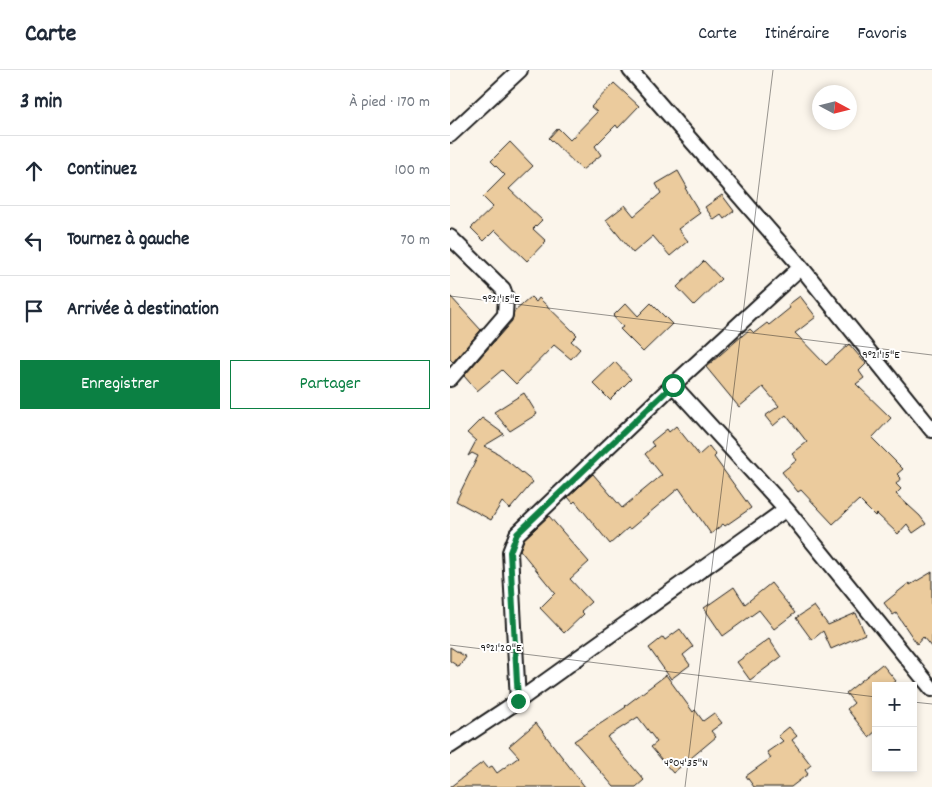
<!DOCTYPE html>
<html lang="fr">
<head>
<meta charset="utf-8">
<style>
  :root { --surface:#fff; --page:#f2f2f3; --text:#1f2937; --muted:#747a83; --line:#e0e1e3; --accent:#0b8043 }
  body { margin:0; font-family:Dekko,sans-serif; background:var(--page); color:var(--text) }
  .controls { position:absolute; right:15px; bottom:15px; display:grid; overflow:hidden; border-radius:0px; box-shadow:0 2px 8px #0003 }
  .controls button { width:45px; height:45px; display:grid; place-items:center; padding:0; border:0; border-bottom:1px solid var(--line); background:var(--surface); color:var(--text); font:25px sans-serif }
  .compass { position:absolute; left:362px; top:15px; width:45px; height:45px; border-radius:50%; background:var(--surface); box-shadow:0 2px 8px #0003; rotate:97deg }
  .stop { position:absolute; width:15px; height:15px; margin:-11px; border:4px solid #0b8043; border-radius:50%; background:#fff }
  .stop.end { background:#0b8043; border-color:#fff; box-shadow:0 1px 5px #0008 }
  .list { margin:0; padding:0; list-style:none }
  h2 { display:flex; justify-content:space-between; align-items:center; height:65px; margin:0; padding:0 20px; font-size:21px }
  h2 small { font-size:16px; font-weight:400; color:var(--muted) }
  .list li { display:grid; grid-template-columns:32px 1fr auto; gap:15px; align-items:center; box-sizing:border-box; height:70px; padding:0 20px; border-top:1px solid var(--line) }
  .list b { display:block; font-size:19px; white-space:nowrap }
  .list em { font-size:16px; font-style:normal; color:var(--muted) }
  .actions { display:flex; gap:10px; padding:15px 20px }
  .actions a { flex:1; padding:11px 0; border:1px solid var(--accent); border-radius:0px; text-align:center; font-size:18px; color:var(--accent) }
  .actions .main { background:var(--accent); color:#fff }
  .icon { flex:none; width:28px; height:28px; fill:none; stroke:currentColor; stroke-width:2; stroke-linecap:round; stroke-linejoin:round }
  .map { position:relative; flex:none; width:482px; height:717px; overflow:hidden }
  header { display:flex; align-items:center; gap:30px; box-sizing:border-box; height:70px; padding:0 25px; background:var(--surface); border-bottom:1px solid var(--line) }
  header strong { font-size:24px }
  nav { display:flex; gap:28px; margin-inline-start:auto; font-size:18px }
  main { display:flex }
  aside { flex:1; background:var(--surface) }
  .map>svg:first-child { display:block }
  .building { fill:#ebcb9d; stroke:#1c1c1c }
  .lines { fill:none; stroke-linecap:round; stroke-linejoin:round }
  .minor-casing { stroke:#1c1c1c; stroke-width:18 }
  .minor { stroke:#fff; stroke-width:14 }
  .route { stroke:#0b8043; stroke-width:6 }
  .ticks { fill:none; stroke:#1c1c1c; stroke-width:1; stroke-opacity:0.45 }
  .ticks-label { font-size:12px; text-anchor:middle; fill:#1c1c1c; stroke:#fff; stroke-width:4; stroke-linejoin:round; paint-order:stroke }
</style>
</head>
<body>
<header>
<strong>Carte</strong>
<nav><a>Carte</a><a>Itinéraire</a><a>Favoris</a></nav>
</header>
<main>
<aside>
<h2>3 min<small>À pied · 170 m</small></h2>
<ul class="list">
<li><svg class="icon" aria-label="ahead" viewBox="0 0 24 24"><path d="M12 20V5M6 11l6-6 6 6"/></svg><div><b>Continuez</b></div><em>100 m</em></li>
<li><svg class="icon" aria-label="left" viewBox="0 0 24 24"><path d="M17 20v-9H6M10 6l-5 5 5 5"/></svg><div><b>Tournez à gauche</b></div><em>70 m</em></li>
<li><svg class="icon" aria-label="arrive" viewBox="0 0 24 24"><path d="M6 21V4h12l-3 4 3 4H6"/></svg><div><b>Arrivée à destination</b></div></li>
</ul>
<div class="actions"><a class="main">Enregistrer</a><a>Partager</a></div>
</aside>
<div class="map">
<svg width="482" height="717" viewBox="0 0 482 717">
  <rect width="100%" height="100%" fill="#fbf5eb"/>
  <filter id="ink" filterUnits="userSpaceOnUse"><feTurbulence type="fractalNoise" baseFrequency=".02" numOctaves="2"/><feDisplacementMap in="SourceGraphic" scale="10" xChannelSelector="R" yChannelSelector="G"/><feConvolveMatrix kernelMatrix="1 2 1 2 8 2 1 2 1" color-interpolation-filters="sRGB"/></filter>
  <g filter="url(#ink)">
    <!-- building -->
    <path class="building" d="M164,13L189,36L168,58L166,55L145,76L151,85L132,100L99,68L108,58L120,70L147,42L141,37Z
      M60,72L83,96L59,119L92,150L83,159L96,171L77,191L45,160L34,171L21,158L43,137L33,127L55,105L41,91Z
      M228,101L237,117L235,118L250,143L228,159L238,171L220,186L203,166L183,183L156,150L175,135L184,146L211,123L206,114Z
      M272,125L284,141L274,149L271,145L264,150L255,137Z
      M254,191L271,209L244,235L227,217Z
      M0,226L31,260L3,292L0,289Z
      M350,226L366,247L345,263L376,295L399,274L416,294L409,301L414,308L406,314L441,348L422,368L453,399L447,404L451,408L446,414L451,419L446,424L470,446L476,454L463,463L457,454L448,464L427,444L425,446L409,430L383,454L351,420L348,422L332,402L347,390L342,384L357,372L336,345L323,356L315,346L329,336L313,317L289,337L256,297L300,259L304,263L317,253L319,255L340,238L338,235Z
      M81,227L86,232L89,228L127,265L121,271L130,279L121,289L104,275L66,314L52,300L27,321L14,306L62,251L64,242Z
      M176,233L188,246L201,233L222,254L193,282L170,259L173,257L163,246Z
      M165,292L181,309L160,330L143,313Z
      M74,323L87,344L60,361L44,342Z
      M32,348L54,364L34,376L49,384L83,412L60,439L52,432L41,450L6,431L28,386L22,383L18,386L26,371L17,363Z
      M226,356L249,385L259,376L266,385L264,387L301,438L275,456L273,454L261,464L229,418L180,459L178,458L160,474L125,431L123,433L118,427L143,404L172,438L212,405L195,384L204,376L201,372L217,359L219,362Z
      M99,446L139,492L120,509L141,532L131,541L134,544L114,563L90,538L105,523L70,480L74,469Z
      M482,502V578L473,567L467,574L446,543L443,545L434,533L459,513L460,515Z
      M321,513L345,543L324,559L309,540L273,566L254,538L284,517L295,534Z
      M364,536L378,555L406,543L415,564L381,579L373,561L362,570L346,548Z
      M230,559L243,577L233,585L240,595L221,609L199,578L213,567L215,570Z
      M319,569L331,587L300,610L287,592Z
      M0,577L16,587L9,597L0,591Z
      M432,594L446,611L440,616H426V661L419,667L397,639L404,633L396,623Z
      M216,605L243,642L245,640L253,651L264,643L272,653L261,661L266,667L223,703L201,677L207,672L188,647L157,667L194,710L186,717H164L124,671L176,637L175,636Z
      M86,653L135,717H0L33,692L38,698L42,696L47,703L69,687L59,676Z
      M339,657L347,666L342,670L361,695L355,700L358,704L341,717H304L296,706L321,688L317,682L333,671L328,666Z"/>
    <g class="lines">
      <!-- minor casing -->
      <g class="minor-casing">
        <path id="minor" d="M180,0L351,197L482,360
          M0,65L70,0
          M0,167L53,219L56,228L55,245L0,309
          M223,315L336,439L482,619
          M68,631L60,482L67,464L223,315L351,197
          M0,676L68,631L336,439"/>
      </g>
      <!-- minor -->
      <use href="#minor" class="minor"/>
    </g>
  </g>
  <g class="lines" filter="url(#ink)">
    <!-- route -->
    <path class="route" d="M68,631L60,482L67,464L223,315"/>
  </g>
  <!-- ticks -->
  <path class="ticks" d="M0,226L482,285M0,575L426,627M463,632L482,634M235,717L323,0"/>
  <g class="ticks-label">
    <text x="51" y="232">9°21'15"E</text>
    <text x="431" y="288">9°21'15"E</text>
    <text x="51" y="581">9°21'20"E</text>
    <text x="236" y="696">4°04'35"N</text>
  </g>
</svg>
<div class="controls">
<button>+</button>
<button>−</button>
</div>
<svg class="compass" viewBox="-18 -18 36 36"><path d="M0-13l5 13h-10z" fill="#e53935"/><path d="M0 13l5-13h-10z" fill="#747a83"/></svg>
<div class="stop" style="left:223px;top:315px"></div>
<div class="stop end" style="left:68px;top:631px"></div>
</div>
</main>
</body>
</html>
